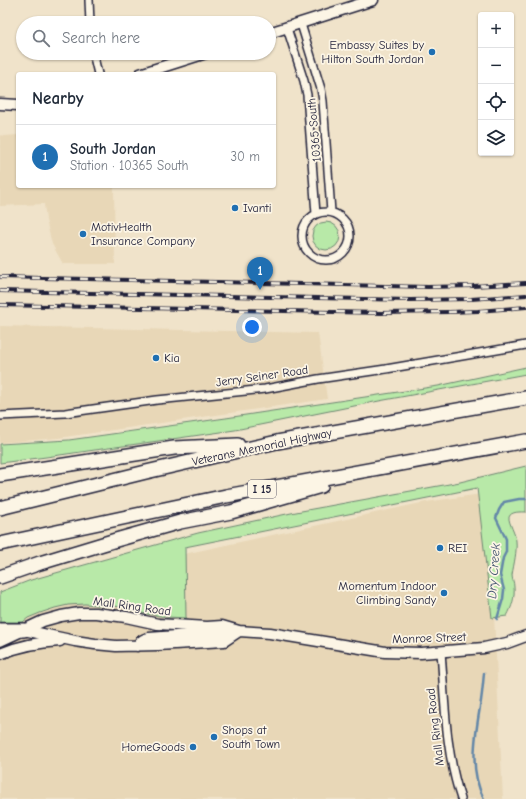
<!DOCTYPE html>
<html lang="en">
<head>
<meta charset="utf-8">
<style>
  :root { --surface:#fff; --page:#f6f6f7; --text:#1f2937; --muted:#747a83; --line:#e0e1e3; --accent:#1f6fb2 }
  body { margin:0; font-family:"Comic Neue",sans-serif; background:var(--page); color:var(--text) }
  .controls { position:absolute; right:12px; top:12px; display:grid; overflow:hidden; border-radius:4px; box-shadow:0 1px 3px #0004 }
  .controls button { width:36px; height:36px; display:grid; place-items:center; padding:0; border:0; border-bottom:1px solid var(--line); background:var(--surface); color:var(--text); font:20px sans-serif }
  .you { position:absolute; left:252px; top:327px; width:14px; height:14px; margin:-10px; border:3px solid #fff; border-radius:50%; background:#1a73e8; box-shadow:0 0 0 6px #1a73e833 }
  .badge { display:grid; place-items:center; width:26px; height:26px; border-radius:50%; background:var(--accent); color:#fff; font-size:13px; font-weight:700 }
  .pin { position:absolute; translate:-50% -33px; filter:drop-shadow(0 1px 2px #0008) }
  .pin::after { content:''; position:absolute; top:21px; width:14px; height:12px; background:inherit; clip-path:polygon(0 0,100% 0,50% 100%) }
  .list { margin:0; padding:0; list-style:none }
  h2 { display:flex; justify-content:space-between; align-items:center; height:52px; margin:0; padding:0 16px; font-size:17px }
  h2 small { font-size:13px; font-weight:400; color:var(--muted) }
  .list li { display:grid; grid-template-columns:26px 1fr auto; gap:12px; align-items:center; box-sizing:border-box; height:64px; padding:0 16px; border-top:1px solid var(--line) }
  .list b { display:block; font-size:15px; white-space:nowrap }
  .list p { margin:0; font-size:13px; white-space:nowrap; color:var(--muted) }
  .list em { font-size:13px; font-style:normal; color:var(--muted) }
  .icon { flex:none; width:22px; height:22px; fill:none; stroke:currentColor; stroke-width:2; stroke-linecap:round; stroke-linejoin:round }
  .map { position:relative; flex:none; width:526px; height:799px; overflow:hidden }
  .search { position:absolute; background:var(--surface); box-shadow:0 1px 3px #0004; left:16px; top:16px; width:260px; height:44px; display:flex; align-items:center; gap:10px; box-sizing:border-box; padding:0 14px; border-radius:22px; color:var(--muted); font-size:15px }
  .panel { position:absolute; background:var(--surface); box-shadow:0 1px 3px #0004; left:16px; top:72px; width:260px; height:116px; border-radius:4px }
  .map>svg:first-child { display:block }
  .built { fill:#e8d7b7 }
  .green { fill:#b8e9a8; stroke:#6d8672 }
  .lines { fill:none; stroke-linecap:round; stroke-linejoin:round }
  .stream { stroke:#6487a8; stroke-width:2.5 }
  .street-casing { stroke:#22223b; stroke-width:10 }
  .secondary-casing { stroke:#22223b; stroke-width:13 }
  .highway-casing { stroke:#22223b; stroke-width:16 }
  .street { stroke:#fcf5e5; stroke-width:7 }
  .secondary { stroke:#fcf5e5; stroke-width:10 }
  .highway { stroke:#fcf5e5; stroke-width:13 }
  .rail-casing { stroke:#22223b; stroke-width:4 }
  .rail { stroke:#fcf5e5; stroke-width:2.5; stroke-dasharray:8; stroke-linecap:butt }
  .poi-dot { fill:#1f6fb2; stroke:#fcf5e5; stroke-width:1.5 }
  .labels { text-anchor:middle; stroke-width:3.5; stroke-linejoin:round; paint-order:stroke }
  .shield { fill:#fcf5e5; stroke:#63616e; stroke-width:1 }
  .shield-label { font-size:11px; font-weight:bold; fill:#22223b }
  .poi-label { font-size:12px; fill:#22223b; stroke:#fcf5e5; text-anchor:start }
  .street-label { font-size:12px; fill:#22223b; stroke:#fcf5e5 }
  .water-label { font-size:13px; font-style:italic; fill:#435571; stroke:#fcf5e5 }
</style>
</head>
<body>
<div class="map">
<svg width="526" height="799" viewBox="0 0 526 799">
  <rect width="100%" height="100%" fill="#f0e3ca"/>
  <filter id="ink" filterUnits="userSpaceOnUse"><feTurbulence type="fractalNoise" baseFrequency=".025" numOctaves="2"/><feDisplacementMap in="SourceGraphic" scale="8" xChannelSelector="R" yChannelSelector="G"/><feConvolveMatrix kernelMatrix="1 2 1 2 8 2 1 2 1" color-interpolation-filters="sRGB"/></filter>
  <g filter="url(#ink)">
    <!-- built -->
    <path class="built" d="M0,135L4,136L18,135V186H114L115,264H63L52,244L46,220L44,204L0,206Z
      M0,326L318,333L327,399L58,438L0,443Z
      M488,493L503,799H0V602L77,577L426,502Z"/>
    <!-- green -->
    <path class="green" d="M312 236a14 14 0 1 1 28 0a14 14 0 1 1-28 0Z
      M526,367V374L379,401L235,430L46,457L0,463V444L69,440L226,418L438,386Z
      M526,466V512C521,512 511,511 509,517C508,522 516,535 516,541C517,552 514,563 512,575C512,579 514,582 514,587C515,597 512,607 507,616L492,618L477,488L185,547L186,618L167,617L141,613L122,607L85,604L68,605L55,608L40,613L28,618L23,622H0V592L31,580L198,533L296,512L460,482Z"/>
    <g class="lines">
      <!-- stream -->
      <path class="stream" d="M497,619L503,599L504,590L500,575L503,558L506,552V539L496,518L499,510L504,502L519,499H526
        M484,799C469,771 475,737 480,707C482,696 483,685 484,673"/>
      <!-- street casing -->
      <g class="street-casing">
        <path id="street" d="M89,0L90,23
          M301,24L321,89L323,101L331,212
          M287,28L304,81L307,95L316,214
          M93,53L98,74
          M302 236a24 24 0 1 1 48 0a24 24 0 1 1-48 0Z
          M0,416L65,413L157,400L265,389L318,379L386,369L526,345
          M441,652C445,701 445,751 461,799"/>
      </g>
      <!-- secondary casing -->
      <g class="secondary-casing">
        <path id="secondary" d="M269,33L373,0
          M140,74L206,53
          M0,104L18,105
          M24,630L75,641L95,644L116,646L158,645L224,641L239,631
          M0,641L43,621L61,616L79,613H96L126,617L158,624L207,627L222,626L239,631L270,633L385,652L421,653L484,648L507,643L526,636
          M137,646C140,641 143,639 149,638L218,633L235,631
          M0,654C19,646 40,642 60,641"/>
      </g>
      <!-- highway casing -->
      <g class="highway-casing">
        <path id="highway" d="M0,475L174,448L238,445
          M0,508L146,472L277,442L526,398
          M0,544L226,496L526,441
          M0,577L40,563L116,540L180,522L231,512L321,486
          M0,630H24"/>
      </g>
      <!-- street -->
      <use href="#street" class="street"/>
      <!-- secondary -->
      <use href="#secondary" class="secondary"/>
      <!-- highway -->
      <use href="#highway" class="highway"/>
      <!-- rail casing -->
      <g class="rail-casing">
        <path id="rail" d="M0,277L428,287L473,286L526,283
          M0,291L410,300L471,299L526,295
          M0,305L381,313L449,312L478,311L526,307"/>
      </g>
      <!-- rail -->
      <use href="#rail" class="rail"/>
    </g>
  </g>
  <!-- markers -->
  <g class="poi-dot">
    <circle cx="432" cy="52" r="4"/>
    <circle cx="235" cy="208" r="4"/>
    <circle cx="83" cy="234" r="4"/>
    <circle cx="156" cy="358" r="4"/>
    <circle cx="440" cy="548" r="4"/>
    <circle cx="444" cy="593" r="4"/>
    <circle cx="214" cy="737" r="4"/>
    <circle cx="193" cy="747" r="4"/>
  </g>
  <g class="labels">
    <!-- shield labels -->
    <rect class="shield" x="248" y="480" width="28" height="18" rx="3"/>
    <g class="shield-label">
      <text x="262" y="493">I 15</text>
    </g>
    <!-- poi labels -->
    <g class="poi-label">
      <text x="424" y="49" text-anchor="end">Embassy Suites by<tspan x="424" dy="14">Hilton South Jordan</tspan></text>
      <text x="243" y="212">Ivanti</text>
      <text x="91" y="231">MotivHealth<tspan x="91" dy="14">Insurance Company</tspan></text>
      <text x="164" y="362">Kia</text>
      <text x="448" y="552">REI</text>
      <text x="436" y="590" text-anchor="end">Momentum Indoor<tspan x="436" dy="14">Climbing Sandy</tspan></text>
      <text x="222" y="734">Shops at<tspan x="222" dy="14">South Town</tspan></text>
      <text x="185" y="751" text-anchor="end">HomeGoods</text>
    </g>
    <!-- street labels -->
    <g class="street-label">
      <text transform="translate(314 130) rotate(-95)" y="4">10365 South</text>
      <text transform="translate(262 376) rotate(-8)" y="4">Jerry Seiner Road</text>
      <text transform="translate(262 447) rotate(-12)" y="4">Veterans Memorial Highway</text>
      <text transform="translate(132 606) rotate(8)" y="4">Mall Ring Road</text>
      <text transform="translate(429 638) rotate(-2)" y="4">Monroe Street</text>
      <text transform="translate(435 727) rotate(-97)" y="4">Mall Ring Road</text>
    </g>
    <!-- water labels -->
    <g class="water-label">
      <text transform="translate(493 571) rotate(-86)" y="5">Dry Creek</text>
    </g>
  </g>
</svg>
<div class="controls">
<button>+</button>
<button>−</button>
<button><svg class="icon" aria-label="locate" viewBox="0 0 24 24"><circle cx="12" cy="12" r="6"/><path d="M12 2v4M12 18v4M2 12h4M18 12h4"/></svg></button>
<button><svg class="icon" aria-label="layers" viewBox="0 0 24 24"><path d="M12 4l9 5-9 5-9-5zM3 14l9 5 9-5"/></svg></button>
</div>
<div class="you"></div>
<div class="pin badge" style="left:260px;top:290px">1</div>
<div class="search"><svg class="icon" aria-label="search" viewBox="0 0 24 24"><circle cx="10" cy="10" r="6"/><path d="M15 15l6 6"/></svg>Search here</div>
<section class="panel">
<h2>Nearby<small></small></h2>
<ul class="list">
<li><span class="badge">1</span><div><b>South Jordan</b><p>Station · 10365 South</p></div><em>30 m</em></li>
</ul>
</section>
</div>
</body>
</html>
